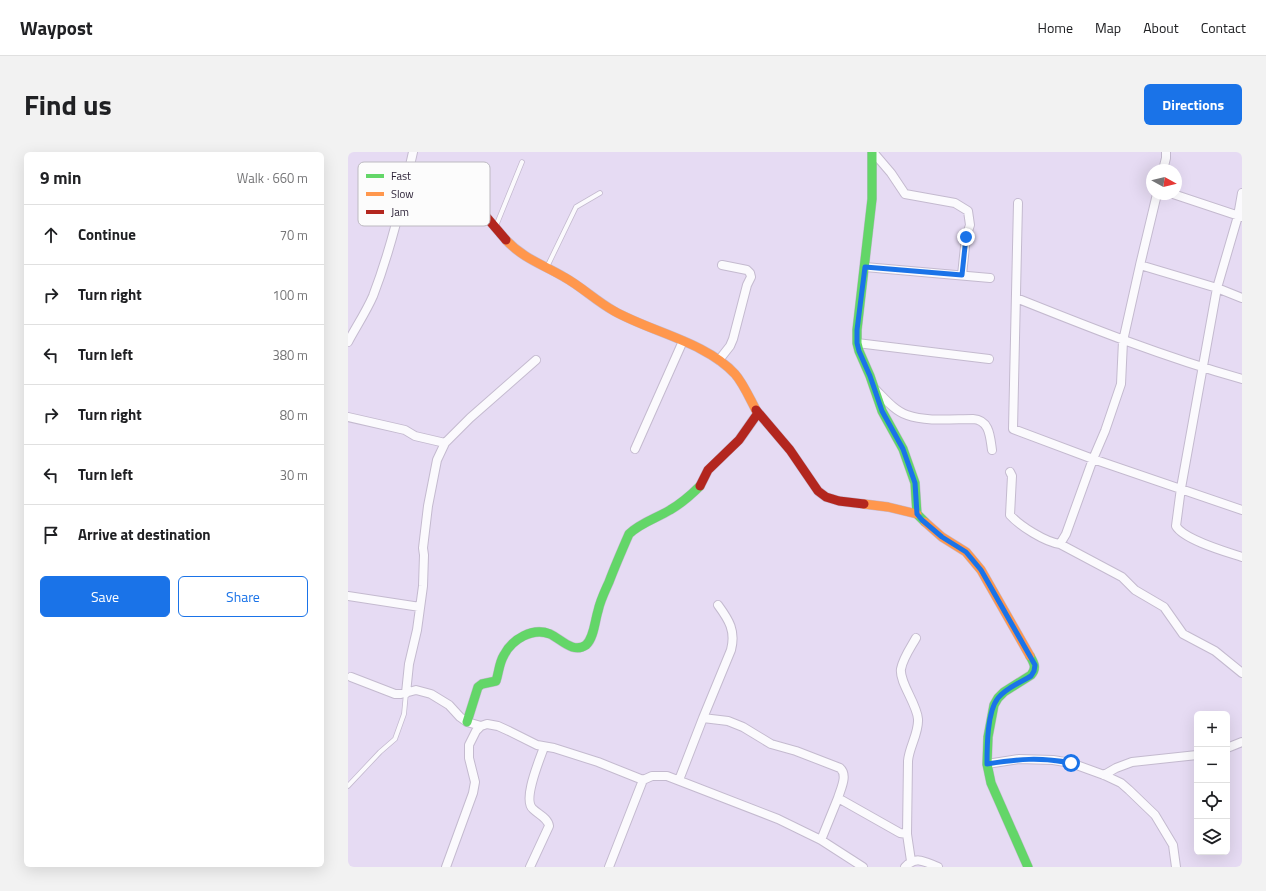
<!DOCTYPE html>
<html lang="en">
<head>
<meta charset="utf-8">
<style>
  :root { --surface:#fff; --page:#f2f2f2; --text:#202124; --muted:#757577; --line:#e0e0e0; --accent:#1a73e8 }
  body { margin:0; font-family:"Titillium Web",sans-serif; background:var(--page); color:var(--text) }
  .controls { position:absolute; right:12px; bottom:12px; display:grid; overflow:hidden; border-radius:6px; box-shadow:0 4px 16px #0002 }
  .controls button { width:36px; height:36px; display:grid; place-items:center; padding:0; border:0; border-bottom:1px solid var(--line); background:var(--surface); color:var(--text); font:20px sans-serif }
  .compass { position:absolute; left:798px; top:12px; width:36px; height:36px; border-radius:50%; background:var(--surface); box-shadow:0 4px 16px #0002; rotate:98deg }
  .stop { position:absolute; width:12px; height:12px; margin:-9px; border:3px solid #1a73e8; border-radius:50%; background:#fff }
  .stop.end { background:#1a73e8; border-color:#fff; box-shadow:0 1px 4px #0008 }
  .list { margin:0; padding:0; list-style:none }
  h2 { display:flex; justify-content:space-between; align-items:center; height:52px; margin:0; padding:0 16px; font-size:17px }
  h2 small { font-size:13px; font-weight:400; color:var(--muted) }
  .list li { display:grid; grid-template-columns:26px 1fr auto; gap:12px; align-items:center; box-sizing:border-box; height:60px; padding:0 16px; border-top:1px solid var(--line) }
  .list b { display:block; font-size:15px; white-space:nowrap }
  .list em { font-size:13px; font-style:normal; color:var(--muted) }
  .actions { display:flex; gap:8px; padding:12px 16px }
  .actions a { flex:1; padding:9px 0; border:1px solid var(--accent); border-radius:6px; text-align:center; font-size:14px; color:var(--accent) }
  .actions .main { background:var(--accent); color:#fff }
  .icon { flex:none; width:22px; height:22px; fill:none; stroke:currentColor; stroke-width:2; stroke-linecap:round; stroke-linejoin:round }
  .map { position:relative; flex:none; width:894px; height:715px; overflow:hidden; border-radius:6px }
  header { display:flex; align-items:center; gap:24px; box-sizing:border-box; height:56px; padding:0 20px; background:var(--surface); border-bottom:1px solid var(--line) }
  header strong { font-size:19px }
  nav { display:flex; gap:22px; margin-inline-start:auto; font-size:14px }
  .intro { display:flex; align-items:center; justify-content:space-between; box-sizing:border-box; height:96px; padding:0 24px }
  h1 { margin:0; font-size:28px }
  .button { padding:10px 18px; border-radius:6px; background:var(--accent); color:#fff; font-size:14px; font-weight:700 }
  main { display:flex; gap:24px; padding:0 24px }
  aside { flex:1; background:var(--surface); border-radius:6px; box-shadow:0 4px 16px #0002 }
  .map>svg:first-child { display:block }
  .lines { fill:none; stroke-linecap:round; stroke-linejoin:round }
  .lane-casing { stroke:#c4bacf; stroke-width:5.5 }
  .street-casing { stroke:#c4bacf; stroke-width:10 }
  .fast-casing { stroke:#c4bacf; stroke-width:10 }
  .slow-casing { stroke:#c4bacf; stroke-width:10 }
  .jam-casing { stroke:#c4bacf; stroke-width:10 }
  .lane { stroke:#fbfafd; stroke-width:4 }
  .street { stroke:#fbfafd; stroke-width:8 }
  .fast { stroke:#63d668; stroke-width:9 }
  .slow { stroke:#ff974d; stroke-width:9 }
  .jam { stroke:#b3261e; stroke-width:9 }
  .route { stroke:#1a73e8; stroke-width:5 }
  .key { fill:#fcfcfc; stroke:#bdbac1; stroke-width:1 }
  .key-label { font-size:11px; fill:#2b2136 }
</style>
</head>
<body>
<header>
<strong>Waypost</strong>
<nav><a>Home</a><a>Map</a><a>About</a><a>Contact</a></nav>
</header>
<div class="intro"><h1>Find us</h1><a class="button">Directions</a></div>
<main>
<aside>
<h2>9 min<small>Walk · 660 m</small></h2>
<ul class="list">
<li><svg class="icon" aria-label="ahead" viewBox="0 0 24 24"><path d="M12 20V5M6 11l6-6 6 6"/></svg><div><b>Continue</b></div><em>70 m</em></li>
<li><svg class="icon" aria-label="right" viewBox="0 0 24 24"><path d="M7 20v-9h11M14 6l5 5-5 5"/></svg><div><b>Turn right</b></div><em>100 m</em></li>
<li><svg class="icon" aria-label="left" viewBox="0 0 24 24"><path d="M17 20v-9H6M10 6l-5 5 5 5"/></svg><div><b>Turn left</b></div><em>380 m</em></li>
<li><svg class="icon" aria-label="right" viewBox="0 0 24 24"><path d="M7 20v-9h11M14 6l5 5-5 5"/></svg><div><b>Turn right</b></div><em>80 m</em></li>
<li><svg class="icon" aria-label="left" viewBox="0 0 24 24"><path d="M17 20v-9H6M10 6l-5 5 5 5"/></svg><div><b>Turn left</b></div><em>30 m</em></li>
<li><svg class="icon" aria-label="arrive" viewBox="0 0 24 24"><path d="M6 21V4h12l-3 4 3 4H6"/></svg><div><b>Arrive at destination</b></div></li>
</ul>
<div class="actions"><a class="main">Save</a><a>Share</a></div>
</aside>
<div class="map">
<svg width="894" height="715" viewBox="0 0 894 715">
  <rect width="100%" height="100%" fill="#e6dbf3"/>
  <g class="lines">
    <!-- lane casing -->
    <g class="lane-casing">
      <path id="lane" d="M148,74L174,10
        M199,115L228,55L252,41
        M0,634L32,600L47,587L56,562L58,541"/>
    </g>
    <!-- street casing -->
    <g class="street-casing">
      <path id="street" d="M525,0L543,21L557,42L607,51L620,59L622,73L618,85L614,123
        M815,18L818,6V0
        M894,41L890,64L869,136L833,336L828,374C836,388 879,400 894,405
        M809,42L792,113L869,136L894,146
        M825,42L894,65
        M670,51L665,277L745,307L894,358
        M517,115L642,126
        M668,146C743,176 816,205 894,227
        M0,190C8,175 18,160 25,144C43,97 54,49 65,0
        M509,191L641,207
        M371,208L382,194L385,187L399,133L403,125L402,121L399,118L374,113
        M528,238C537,247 547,259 559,263C578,270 605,267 625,267C642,268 642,285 644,298
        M0,265L57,278L67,284L97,291
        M287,297L335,189
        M662,320L664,324L662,363C672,374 697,390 712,392L718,382L745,307L757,279L773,232L775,189L792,113
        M712,392L774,425L787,438L816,455L835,482L867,499L894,521
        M0,444L72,455
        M3,525L47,542H53L68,538L83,542L101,553L112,565L119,570L133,574
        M58,541L61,512L69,478L75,434L76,403L75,396L80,354L89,308L97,291L122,266L188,208
        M355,566L383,498C388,479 381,468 370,453
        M879,596L894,590
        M639,612L671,607L705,608L723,611L756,623L773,631L781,638L807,663L825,693L828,715
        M756,623L768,616L784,610L849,603
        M331,628L355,566L380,569L395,575L423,592L448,599L492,616C500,623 493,636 490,646
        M473,688L490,646L552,681L559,682
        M563,709L559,682L560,609C561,595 571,581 570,567C569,552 551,530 553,517C555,506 563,495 568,486
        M98,715L125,641L127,630L121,606V593L128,579L133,574L139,572L150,574L161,579L189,593L206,596L250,610L295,628
        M182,715L201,674C200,666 190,662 185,657C174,648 192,607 196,595
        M261,715L295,628L304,624H319L430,667L473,688L515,715
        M557,715C569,703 577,710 590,715"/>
    </g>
    <!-- fast casing -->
    <g class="fast-casing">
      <path id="fast" d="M524,0V47L509,178V191L511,199L522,224L534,259L555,297L567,331L569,362L577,370
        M119,570L130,535L134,532L148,529C151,520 151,511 156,503C164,487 185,475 202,482C213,487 225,502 238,493C246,486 247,468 250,459C252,449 257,439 261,430C267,414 274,398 281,382C292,371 309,366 322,358C334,351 343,343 352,334
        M680,715L643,631L639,612L640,585L646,553L650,546L656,540L683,523C689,516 686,511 682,504"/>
    </g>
    <!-- slow casing -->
    <g class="slow-casing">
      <path id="slow" d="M158,88C176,107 194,112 216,125C234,135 248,149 266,159C303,180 358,190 387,222C395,231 402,247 408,258
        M516,352L540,355L569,362
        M577,370L594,385L618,400L633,418L682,504"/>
    </g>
    <!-- jam casing -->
    <g class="jam-casing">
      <path id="jam" d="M61,18L114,32L121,37L135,61L158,88
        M408,258L442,298L470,339L478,345L491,349L516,352
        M352,334L360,318L391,288L410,261"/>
    </g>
    <!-- lane -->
    <use href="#lane" class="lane"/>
    <!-- street -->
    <use href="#street" class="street"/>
    <!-- fast -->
    <use href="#fast" class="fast"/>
    <!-- slow -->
    <use href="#slow" class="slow"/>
    <!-- jam -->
    <use href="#jam" class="jam"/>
  </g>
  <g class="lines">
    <!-- route -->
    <path class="route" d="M618,85L614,123L517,115L509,178V191L511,199L522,224L534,259L555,297L567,331L569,362L574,368L594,385L618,400L633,418L687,513L686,519L683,524C673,530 658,536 650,546C639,560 639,595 639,612C671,607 691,605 723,611"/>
  </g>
  <!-- legend -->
  <rect x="10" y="10" width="132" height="64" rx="6" class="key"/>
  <rect x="18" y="22" width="18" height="4" fill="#63d668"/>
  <rect x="18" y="40" width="18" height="4" fill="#ff974d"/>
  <rect x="18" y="58" width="18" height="4" fill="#b3261e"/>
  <g class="key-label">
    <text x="43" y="28">Fast</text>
    <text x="43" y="46">Slow</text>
    <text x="43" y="64">Jam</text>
  </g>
</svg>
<div class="controls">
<button>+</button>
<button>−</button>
<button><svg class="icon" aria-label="locate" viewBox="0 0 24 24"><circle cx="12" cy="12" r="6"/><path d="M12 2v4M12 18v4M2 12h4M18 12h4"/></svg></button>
<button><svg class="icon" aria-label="layers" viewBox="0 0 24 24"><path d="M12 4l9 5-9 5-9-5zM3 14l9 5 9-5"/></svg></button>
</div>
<svg class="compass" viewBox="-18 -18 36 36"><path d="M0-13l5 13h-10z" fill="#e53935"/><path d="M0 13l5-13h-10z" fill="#757577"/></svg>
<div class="stop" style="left:723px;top:611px"></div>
<div class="stop end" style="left:618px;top:85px"></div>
</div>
</main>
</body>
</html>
